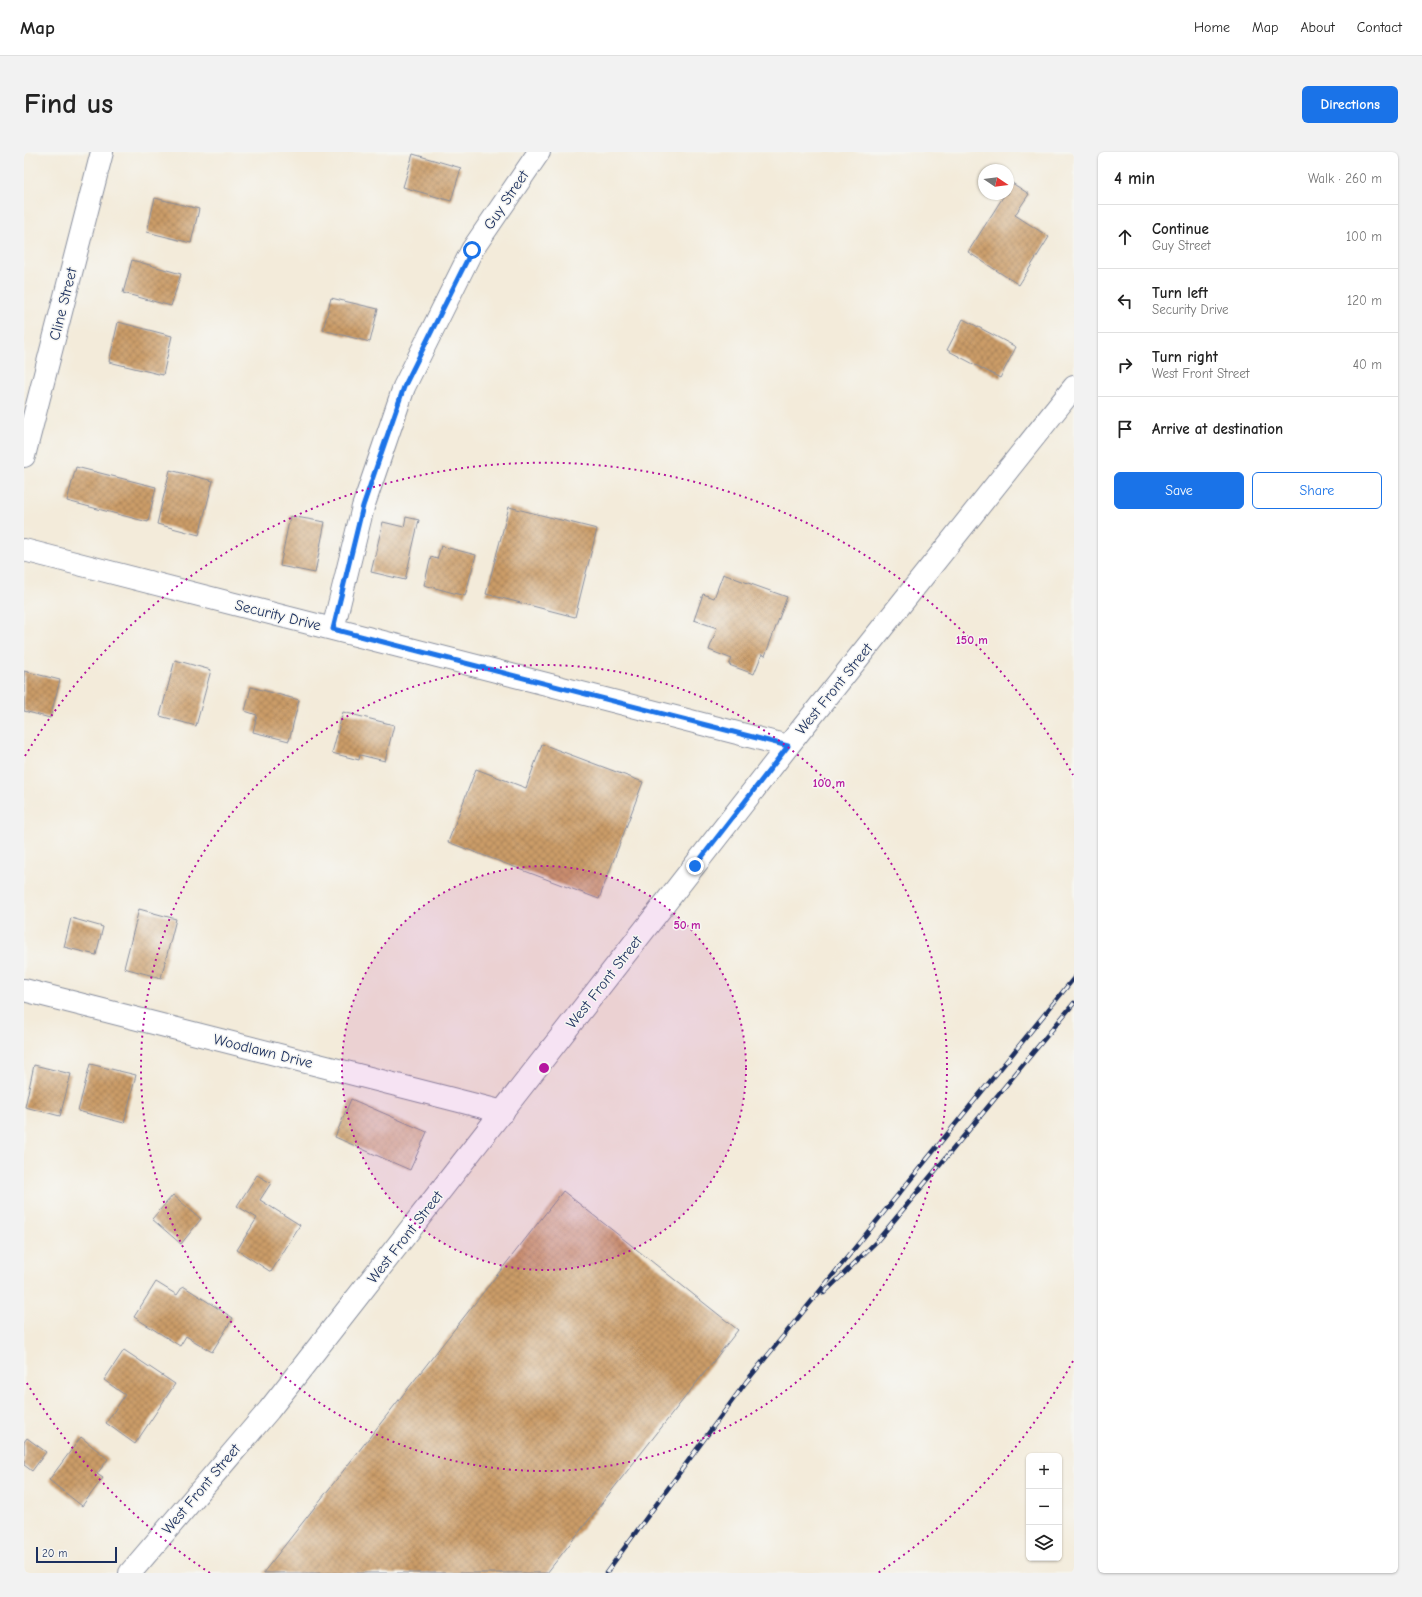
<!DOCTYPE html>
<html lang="en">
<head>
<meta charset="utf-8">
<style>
  :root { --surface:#fff; --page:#f2f2f2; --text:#222; --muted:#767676; --line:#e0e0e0; --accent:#1a73e8 }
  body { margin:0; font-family:"Comic Neue",sans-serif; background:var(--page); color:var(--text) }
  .controls { position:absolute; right:12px; bottom:12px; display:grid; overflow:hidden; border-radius:6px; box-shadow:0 1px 3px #0004 }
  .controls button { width:36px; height:36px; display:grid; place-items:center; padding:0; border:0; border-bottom:1px solid var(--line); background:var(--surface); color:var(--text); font:20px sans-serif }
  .compass { position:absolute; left:954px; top:12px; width:36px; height:36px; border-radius:50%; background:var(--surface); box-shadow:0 1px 3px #0004; rotate:103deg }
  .scale { position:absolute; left:12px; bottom:10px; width:81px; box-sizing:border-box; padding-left:4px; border:2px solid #1b2f5e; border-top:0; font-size:11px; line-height:14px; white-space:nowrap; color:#1b2f5e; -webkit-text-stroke:3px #f6f6f2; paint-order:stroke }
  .stop { position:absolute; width:12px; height:12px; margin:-9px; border:3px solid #1a73e8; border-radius:50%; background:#fff }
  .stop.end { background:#1a73e8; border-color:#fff; box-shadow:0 1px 4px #0008 }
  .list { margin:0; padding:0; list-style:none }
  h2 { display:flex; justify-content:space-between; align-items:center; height:52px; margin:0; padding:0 16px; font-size:17px }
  h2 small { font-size:13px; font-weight:400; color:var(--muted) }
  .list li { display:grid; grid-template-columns:26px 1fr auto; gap:12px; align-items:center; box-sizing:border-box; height:64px; padding:0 16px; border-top:1px solid var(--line) }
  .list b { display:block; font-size:15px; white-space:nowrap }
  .list p { margin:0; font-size:13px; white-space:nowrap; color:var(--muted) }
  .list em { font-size:13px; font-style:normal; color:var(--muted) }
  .actions { display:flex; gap:8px; padding:12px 16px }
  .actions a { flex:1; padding:9px 0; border:1px solid var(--accent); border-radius:6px; text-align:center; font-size:14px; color:var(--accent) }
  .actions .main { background:var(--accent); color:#fff }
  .icon { flex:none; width:22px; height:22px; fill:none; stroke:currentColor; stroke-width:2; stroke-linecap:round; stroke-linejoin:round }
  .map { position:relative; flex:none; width:1050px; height:1421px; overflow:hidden; border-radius:6px }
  header { display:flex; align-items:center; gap:24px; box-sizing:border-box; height:56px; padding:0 20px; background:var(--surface); border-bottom:1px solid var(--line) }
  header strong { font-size:19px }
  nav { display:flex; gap:22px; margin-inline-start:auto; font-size:14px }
  .intro { display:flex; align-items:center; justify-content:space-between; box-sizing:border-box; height:96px; padding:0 24px }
  h1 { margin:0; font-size:28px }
  .button { padding:10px 18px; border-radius:6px; background:var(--accent); color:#fff; font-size:14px; font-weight:700 }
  main { display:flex; gap:24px; padding:0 24px }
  aside { flex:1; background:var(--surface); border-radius:6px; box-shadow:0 1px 3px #0004 }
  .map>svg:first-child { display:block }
  .building { fill:url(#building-cross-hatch) }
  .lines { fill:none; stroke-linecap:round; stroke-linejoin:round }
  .minor-casing { stroke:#878d9c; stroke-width:24 }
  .secondary-casing { stroke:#878d9c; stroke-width:24 }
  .minor { stroke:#fff; stroke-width:22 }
  .secondary { stroke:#fff; stroke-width:22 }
  .rail-casing { stroke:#1b2f5e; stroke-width:4.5 }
  .rail { stroke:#f6f6f2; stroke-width:3; stroke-dasharray:9; stroke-linecap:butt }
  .route { stroke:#1a73e8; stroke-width:5 }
  .ring { fill:none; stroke:#b5179e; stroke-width:2; stroke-dasharray:2 4 }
  .labels { text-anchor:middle; stroke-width:3; stroke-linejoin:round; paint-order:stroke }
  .street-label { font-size:15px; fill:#1b2f5e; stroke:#f6f6f2 }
  .centre { fill:#b5179e; stroke:#f6f6f2; stroke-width:2 }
  .ring-label { font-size:12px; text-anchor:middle; font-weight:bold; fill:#b5179e; stroke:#f6f6f2; stroke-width:3; stroke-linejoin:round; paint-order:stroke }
</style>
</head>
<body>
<header>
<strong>Map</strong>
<nav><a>Home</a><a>Map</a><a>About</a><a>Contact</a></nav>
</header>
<div class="intro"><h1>Find us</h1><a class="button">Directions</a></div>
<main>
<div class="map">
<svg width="1050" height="1421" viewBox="0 0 1050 1421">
  <defs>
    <pattern id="building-cross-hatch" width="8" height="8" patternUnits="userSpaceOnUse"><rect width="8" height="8" fill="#cb9c67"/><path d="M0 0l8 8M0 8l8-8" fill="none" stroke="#a48058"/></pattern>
  </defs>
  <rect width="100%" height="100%" fill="#f6f6f2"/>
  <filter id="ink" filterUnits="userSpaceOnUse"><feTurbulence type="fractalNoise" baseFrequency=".025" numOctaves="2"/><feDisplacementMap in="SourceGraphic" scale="8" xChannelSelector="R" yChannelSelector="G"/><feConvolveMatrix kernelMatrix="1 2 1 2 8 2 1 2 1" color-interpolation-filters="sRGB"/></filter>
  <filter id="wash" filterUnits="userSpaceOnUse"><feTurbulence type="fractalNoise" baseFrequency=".012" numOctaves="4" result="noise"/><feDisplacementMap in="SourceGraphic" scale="16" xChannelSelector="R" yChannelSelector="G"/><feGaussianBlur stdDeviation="0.9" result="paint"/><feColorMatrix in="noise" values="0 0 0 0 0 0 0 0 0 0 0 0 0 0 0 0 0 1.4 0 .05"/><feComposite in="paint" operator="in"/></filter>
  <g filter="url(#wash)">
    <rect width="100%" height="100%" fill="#f3ebda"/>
    <g id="blocks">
      <!-- building -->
      <path class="building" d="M389,2L437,16L427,49L379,35Z
        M988,31L1005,42L991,63L1025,85L995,133L944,100L981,42H984V38Z
        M131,46L175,57L167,91L123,80Z
        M108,108L157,122L147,154L99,141Z
        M307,146L354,157L346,190L299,178Z
        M939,167L992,195L976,226L923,198Z
        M94,170L148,184L139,223L85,210Z
        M52,315L132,335L124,370L43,349Z
        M146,318L189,329L175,383L133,372Z
        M485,355L573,377L551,465L462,442Z
        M266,364L301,370L291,421L256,414Z
        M382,365L395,368L381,428L347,420L359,370L380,375Z
        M417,394L452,403L441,444L400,433L407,405L413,407Z
        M699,422L763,445L741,504L738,502L730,522L705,513L708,507L685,498L693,476L670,468L679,442L690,446Z
        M151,508L187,518L172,574L136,564Z
        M0,519L36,528L26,566L0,559Z
        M227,535L275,548L265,589L229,580L233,563L221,559Z
        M319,560L370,573L361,609L336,603L335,608L308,601Z
        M518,592L619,630L575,747L424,690L452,617L502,636Z
        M115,757L152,767L137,826L100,816Z
        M47,766L79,775L72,803L40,795Z
        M66,912L112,923L100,971L54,959Z
        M10,913L47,922L36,964L1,955Z
        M327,947L403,980L386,1018L311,985Z
        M233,1023L247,1031L236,1048L276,1073L247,1120L213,1098L233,1066L213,1054Z
        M539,1039L714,1178L523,1421H239Z
        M149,1043L177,1067L157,1092L128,1067Z
        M132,1130L153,1143L159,1134L209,1166L188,1200L162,1184L156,1194L110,1165Z
        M100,1198L151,1232L111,1292L82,1271L101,1243L80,1228Z
        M57,1285L84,1307L73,1322L79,1326L58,1354L25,1328Z
        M3,1286L22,1300L8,1319L0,1313V1290Z"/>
    </g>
  </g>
  <g filter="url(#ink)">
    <use href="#blocks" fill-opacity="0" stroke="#878d9c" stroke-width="1"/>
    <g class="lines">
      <!-- minor casing -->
      <g class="minor-casing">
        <path id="minor" d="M0,304L78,0
          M0,398L764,594
          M309,477L339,355L380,235L448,98L515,0
          M0,838L479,960"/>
      </g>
      <!-- secondary casing -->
      <g class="secondary-casing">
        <path id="secondary" d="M106,1421L245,1258L764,594L1050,235"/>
      </g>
      <!-- minor -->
      <use href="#minor" class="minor"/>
      <!-- secondary -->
      <use href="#secondary" class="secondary"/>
      <!-- rail casing -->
      <g class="rail-casing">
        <path id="rail" d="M800,1141L853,1089L1050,851
          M582,1421L722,1230L1050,826"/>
      </g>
      <!-- rail -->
      <use href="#rail" class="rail"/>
    </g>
  </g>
  <g class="lines" filter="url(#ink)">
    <!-- route -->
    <path class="route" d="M448,98L380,235L339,354L309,477L764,594L671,714"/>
  </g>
  <!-- distance rings -->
  <circle cx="520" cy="916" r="202" fill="#b5179e" fill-opacity=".12"/>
  <g class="ring">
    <circle cx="520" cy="916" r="202"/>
    <circle cx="520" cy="916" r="403"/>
    <path d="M1049 1209A605 605 0 0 1 854 1421M186 1421A605 605 0 0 1 1 1228M1 604A605 605 0 0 1 1049 623"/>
  </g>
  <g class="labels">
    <!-- street labels -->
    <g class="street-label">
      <text transform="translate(482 48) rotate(-56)" y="5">Guy Street</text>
      <text transform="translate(39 152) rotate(-76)" y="5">Cline Street</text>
      <text transform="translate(254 463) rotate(14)" y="5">Security Drive</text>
      <text transform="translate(810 537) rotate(-51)" y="5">West Front Street</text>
      <text transform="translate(580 830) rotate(-52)" y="5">West Front Street</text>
      <text transform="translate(239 899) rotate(14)" y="5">Woodlawn Drive</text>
      <text transform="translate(381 1085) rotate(-52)" y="5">West Front Street</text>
      <text transform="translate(177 1337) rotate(-50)" y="5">West Front Street</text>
    </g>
  </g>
  <circle cx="520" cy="916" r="6" class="centre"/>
  <g class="ring-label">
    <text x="948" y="492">150 m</text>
    <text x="805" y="635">100 m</text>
    <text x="663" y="777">50 m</text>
  </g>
</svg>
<div class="controls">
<button>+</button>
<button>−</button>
<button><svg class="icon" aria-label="layers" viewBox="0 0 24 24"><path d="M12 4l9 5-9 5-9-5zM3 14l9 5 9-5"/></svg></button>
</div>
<svg class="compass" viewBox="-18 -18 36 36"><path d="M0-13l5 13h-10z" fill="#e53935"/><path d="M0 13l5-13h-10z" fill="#767676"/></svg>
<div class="scale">20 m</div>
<div class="stop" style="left:448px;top:98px"></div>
<div class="stop end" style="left:671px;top:714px"></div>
</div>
<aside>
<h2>4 min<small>Walk · 260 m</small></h2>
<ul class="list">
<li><svg class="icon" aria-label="ahead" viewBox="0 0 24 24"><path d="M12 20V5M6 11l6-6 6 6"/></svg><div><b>Continue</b><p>Guy Street</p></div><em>100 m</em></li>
<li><svg class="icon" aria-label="left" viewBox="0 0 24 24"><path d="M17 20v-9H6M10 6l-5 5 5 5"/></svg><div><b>Turn left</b><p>Security Drive</p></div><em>120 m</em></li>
<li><svg class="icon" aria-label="right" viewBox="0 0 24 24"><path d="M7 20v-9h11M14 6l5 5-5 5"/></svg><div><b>Turn right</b><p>West Front Street</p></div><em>40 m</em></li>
<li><svg class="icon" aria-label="arrive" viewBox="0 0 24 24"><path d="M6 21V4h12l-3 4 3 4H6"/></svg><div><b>Arrive at destination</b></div></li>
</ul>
<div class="actions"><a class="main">Save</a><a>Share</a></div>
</aside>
</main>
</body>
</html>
